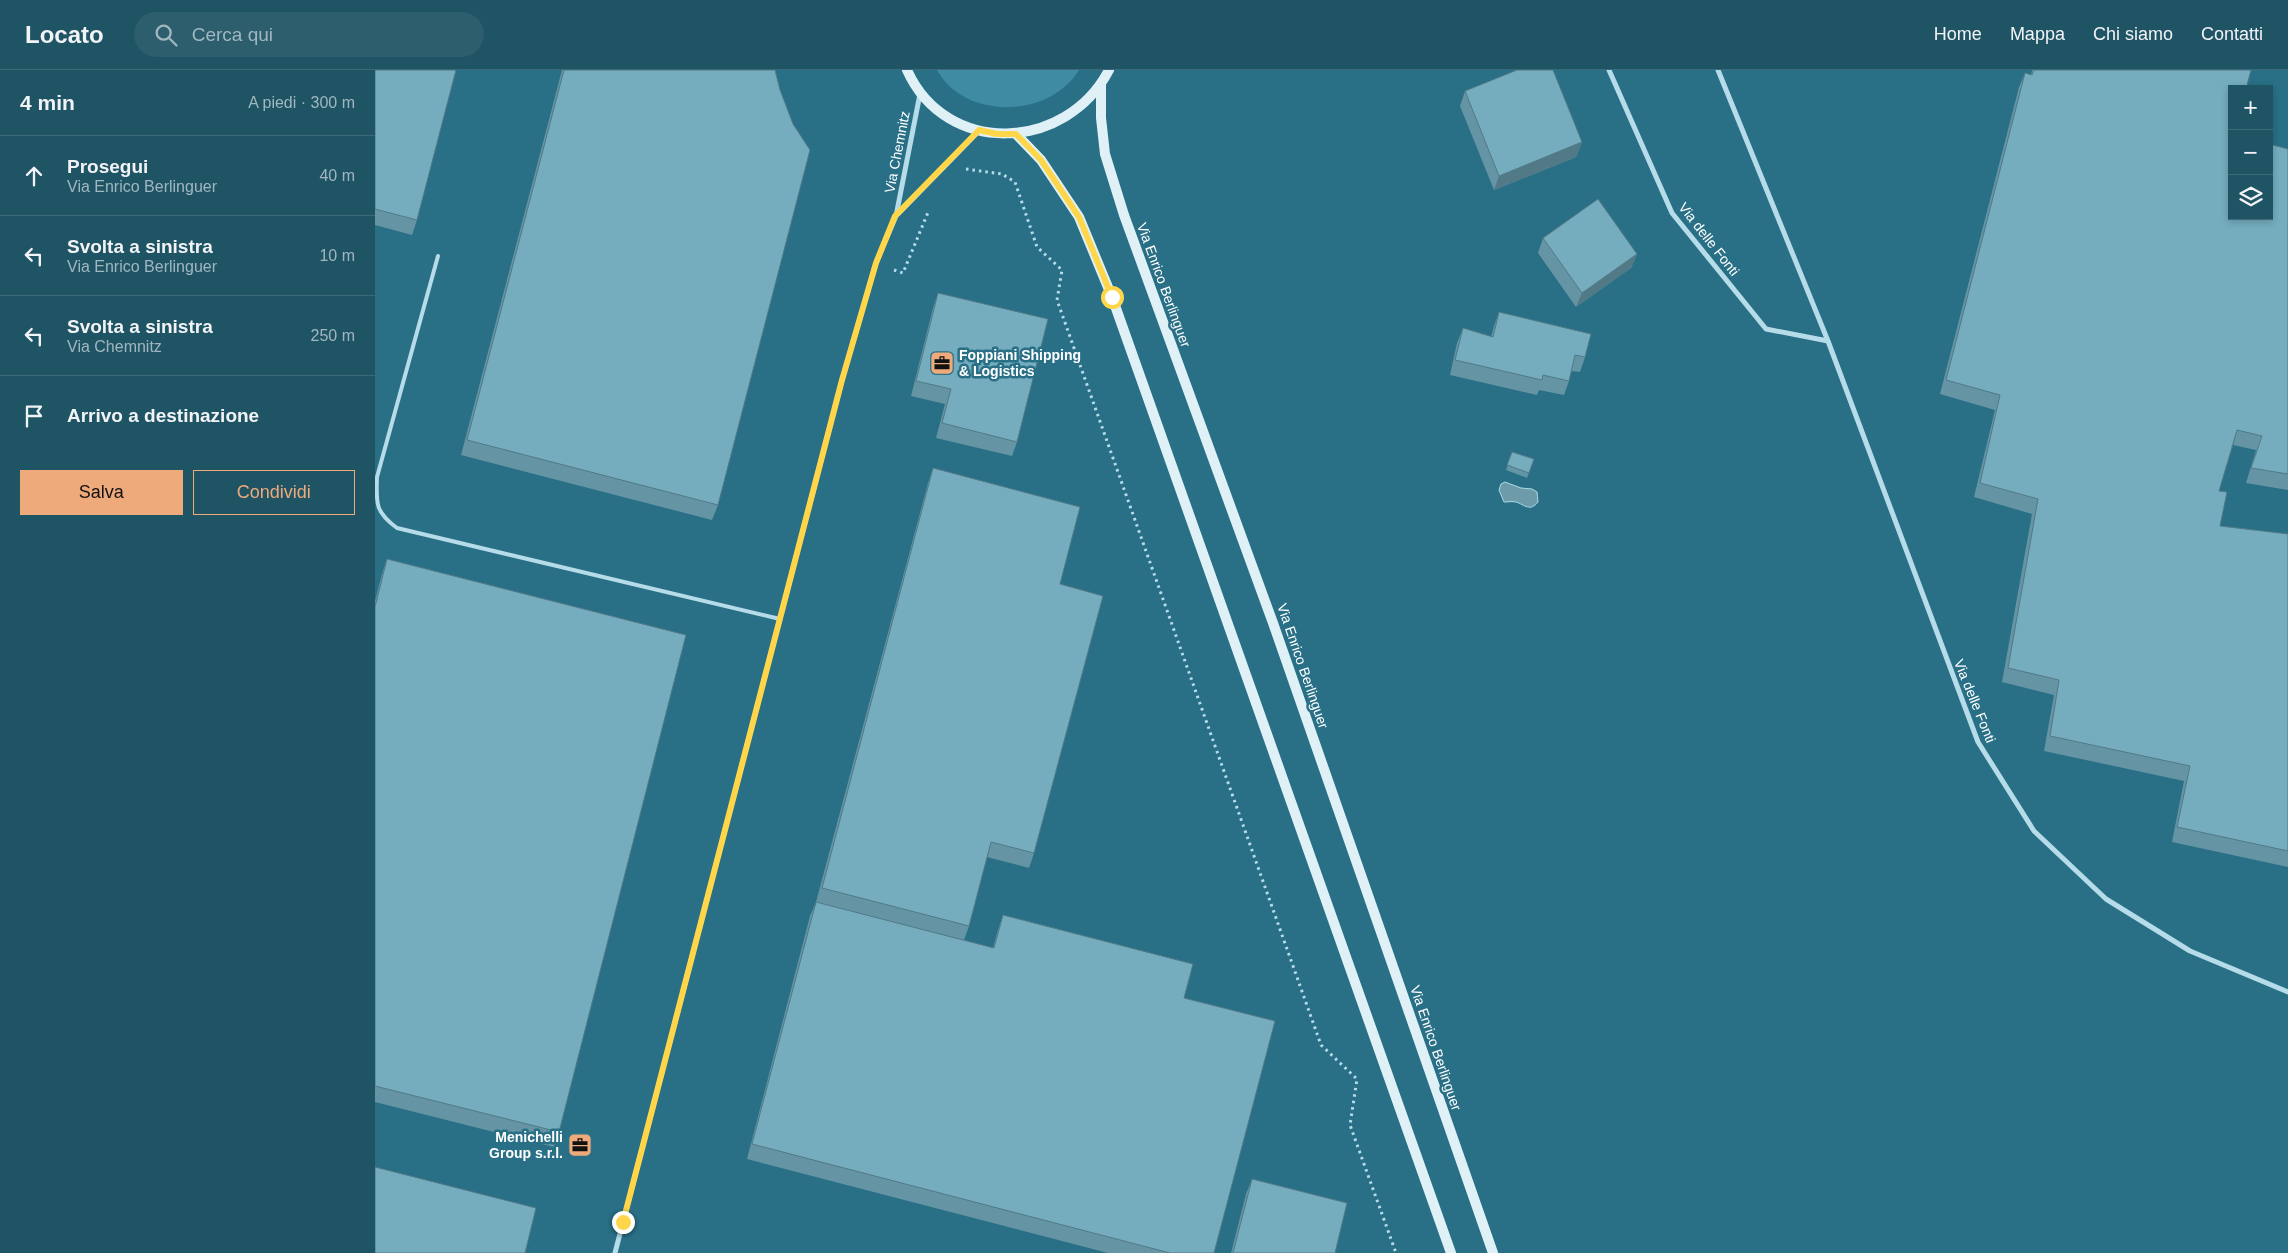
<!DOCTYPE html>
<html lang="it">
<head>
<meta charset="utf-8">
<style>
  :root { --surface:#1f5465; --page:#2c5e6e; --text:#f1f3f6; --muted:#a1b7bf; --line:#3c6a79; --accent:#efaa7c }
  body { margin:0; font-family:Helvetica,sans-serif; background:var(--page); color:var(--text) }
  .controls { position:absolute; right:15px; top:15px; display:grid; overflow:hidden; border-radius:0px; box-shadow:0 2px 8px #0003 }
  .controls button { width:45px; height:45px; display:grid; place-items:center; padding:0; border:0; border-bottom:1px solid var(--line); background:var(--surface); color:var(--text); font:25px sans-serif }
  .stop { position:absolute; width:15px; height:15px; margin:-11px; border:4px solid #ffd54a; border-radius:50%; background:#fff }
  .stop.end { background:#ffd54a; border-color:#fff; box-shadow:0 1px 5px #0008 }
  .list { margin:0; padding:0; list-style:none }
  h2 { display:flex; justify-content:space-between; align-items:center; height:65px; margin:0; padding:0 20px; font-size:21px }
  h2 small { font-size:16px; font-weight:400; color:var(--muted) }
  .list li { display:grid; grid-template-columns:32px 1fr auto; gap:15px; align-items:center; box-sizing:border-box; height:80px; padding:0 20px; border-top:1px solid var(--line) }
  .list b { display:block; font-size:19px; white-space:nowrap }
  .list p { margin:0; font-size:16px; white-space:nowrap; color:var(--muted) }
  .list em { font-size:16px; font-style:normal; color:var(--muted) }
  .actions { display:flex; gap:10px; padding:15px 20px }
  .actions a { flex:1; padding:11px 0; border:1px solid var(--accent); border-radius:0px; text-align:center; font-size:18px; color:var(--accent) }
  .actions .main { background:var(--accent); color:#111 }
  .icon { flex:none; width:28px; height:28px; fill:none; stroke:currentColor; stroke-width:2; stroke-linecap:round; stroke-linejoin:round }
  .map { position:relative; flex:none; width:1913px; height:1183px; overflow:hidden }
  header { display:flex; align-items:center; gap:30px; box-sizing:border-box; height:70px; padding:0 25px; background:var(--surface); border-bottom:1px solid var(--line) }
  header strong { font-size:24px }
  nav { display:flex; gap:28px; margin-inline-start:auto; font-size:18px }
  .search { width:350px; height:45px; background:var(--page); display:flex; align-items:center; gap:12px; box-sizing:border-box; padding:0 18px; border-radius:28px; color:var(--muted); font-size:19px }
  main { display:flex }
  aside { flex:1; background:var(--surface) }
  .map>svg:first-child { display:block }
  .green { fill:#3e8ba3 }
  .water { fill:#6d9ba9; stroke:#aadbe8 }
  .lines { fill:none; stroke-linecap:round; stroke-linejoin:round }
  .path { stroke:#b5dce8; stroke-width:3; stroke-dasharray:2.5 4; stroke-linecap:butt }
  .lane { stroke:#b5dce8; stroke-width:4 }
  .street { stroke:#b5dce8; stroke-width:5 }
  .secondary { stroke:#dff1f7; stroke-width:10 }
  .wall { fill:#6595a4 }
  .shaded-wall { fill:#527986 }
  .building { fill:#75adbf; stroke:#527986 }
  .route { stroke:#ffd54a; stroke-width:6 }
  .labels { text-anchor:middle; stroke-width:5; stroke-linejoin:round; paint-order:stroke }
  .street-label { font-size:14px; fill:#fff; stroke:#297087 }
  .poi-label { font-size:14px; font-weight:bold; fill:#fff; stroke:#297087; text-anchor:start }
</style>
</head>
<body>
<header>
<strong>Locato</strong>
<div class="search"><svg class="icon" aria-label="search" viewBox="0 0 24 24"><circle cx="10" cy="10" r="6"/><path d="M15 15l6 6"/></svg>Cerca qui</div>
<nav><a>Home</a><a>Mappa</a><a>Chi siamo</a><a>Contatti</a></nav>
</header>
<main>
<aside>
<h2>4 min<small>A piedi · 300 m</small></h2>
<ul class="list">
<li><svg class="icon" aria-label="ahead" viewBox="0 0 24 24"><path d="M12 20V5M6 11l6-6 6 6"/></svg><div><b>Prosegui</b><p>Via Enrico Berlinguer</p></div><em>40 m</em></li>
<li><svg class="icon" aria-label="left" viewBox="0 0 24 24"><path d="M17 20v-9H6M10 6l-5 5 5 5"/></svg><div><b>Svolta a sinistra</b><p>Via Enrico Berlinguer</p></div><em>10 m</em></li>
<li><svg class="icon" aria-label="left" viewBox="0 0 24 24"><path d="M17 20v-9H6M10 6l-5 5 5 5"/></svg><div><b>Svolta a sinistra</b><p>Via Chemnitz</p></div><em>250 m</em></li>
<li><svg class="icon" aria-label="arrive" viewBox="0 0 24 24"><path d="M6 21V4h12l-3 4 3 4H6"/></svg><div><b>Arrivo a destinazione</b></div></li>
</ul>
<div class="actions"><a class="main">Salva</a><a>Condividi</a></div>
</aside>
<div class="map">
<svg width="1913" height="1183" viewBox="0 0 1913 1183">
  <rect width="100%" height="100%" fill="#297087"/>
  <!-- green -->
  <path class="green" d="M562,0H704C675,48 590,51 562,0Z"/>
  <!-- water -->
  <path class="water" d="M1130,412L1146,418L1157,419L1162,422L1163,432C1155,442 1150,435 1141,432C1137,431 1133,432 1129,432L1124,420L1126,414Z"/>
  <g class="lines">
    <!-- path -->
    <path class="path" d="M591,99L627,104L640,112L662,177L687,200L682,230L946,975L982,1009L975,1055L1021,1183
      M519,200L528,203L554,140"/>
    <!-- lane -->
    <path class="lane" d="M63,186L2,407C1,433 0,442 22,458L405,549"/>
    <!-- street -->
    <path class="street" d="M1234,0L1297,143L1391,259L1453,271
      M1343,0L1453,271L1603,672L1659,761L1731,829L1815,881L1913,922
      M521,146L604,61
      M240,1183L467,310L501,193L521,146L545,24"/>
    <!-- secondary -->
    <path class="secondary" d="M532,0C571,87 691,82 734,0
      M726,15V48L730,84L749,145L898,553L1118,1183
      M641,64L666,90L704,147L737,227L1076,1183"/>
  </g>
  <!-- wall -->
  <path class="wall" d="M0,0L42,150L37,165L0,155Z
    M187,0H400L405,20L418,54L343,435L337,450L86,385Z
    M1657,0H1876L1857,19V146L1913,79V420L1871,413L1881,380L1858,375L1844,421L1845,456L1913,464V797L1797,772L1809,711L1669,681L1679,625L1627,612L1657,444L1599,427L1620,340L1565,324L1644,17L1650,3L1656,5Z
    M1090,21L1207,72L1201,87L1119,120L1085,36Z
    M1168,168L1262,184L1256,198L1201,237L1163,183Z
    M563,223L642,372L637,386L561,368L570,334L536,326L558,238Z
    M1124,242L1210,287L1205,302L1196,301L1194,311L1189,325L1164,320L1162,325L1075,305L1082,273L1088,258L1116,267L1119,256Z
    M1137,382L1159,389L1152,408L1131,400Z
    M558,398L685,514L659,783L654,798L612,787L594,856L589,870L618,878L623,860L628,845L809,928L839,1183H733L372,1089L435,846L441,832L553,413Z
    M12,489L184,1062L179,1077L0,1032V531L7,504Z
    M877,1109L960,1183H856L871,1124Z"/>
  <!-- shaded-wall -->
  <path class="shaded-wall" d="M1207,72L1201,87L1119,120L1124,106Z
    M1262,184L1256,198L1201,237L1207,223Z"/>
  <!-- building -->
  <path class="building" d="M0,0H81L42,150L0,139Z
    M189,0H400L405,20L418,54L435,80L343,435L92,370Z
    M1142,0H1178L1207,72L1124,106L1090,21Z
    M1659,0H1876L1871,19H1857V146H1894V74L1913,79V404L1876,398L1887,366L1862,360L1844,421L1852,422L1845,456L1913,464V781L1802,757L1815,696L1675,666L1684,610L1633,598L1663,429L1605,413L1625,325L1571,310L1650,3L1657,5Z
    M1223,129L1262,184L1207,223L1168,168Z
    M563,223L673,249L642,372L567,353L576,319L541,311Z
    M1124,242L1216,264L1210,287L1200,285L1194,311L1168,305L1167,310L1080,290L1088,258L1118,267Z
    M1137,382L1159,389L1154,403L1132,395Z
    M558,398L705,437L685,514L728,526L659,783L616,772L594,856L447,818Z
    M12,489L311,565L184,1062L0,1016V537Z
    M441,832L619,878L628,845L818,894L809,928L900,951L839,1183H795L377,1074Z
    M0,1097L161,1138L150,1183H0Z
    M877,1109L972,1133L960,1183H858Z"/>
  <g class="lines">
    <!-- route -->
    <path class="route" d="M248,1152L467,310L501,193L520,146L604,60L622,64H641L666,90L704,147L737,227"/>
  </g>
  <!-- icons -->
  <defs>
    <g id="office-square" transform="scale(1.25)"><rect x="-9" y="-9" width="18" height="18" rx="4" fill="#efaa7c" stroke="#297087"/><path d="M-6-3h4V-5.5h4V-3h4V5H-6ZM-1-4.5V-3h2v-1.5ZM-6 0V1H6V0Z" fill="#111"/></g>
  </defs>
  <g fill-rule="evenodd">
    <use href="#office-square" x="567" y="293"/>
    <use href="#office-square" x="205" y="1075"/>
  </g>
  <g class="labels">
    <!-- street labels -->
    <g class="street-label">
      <text transform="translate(522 82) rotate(-79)" y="5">Via Chemnitz</text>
      <text transform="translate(1334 169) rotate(52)" y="5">Via delle Fonti</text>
      <text transform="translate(789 215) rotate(70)" y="5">Via Enrico Berlinguer</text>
      <text transform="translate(928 596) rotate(71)" y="5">Via Enrico Berlinguer</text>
      <text transform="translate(1600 631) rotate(68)" y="5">Via delle Fonti</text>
      <text transform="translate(1061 978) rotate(71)" y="5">Via Enrico Berlinguer</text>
    </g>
    <!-- poi labels -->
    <g class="poi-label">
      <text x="584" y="290">Foppiani Shipping<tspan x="584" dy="16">&amp; Logistics</tspan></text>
      <text x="188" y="1072" text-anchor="end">Menichelli<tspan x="188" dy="16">Group s.r.l.</tspan></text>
    </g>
  </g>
</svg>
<div class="controls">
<button>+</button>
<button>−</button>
<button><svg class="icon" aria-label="layers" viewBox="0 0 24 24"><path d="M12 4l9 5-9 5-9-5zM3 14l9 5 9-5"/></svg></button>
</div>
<div class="stop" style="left:737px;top:227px"></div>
<div class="stop end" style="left:248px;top:1152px"></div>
</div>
</main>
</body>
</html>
